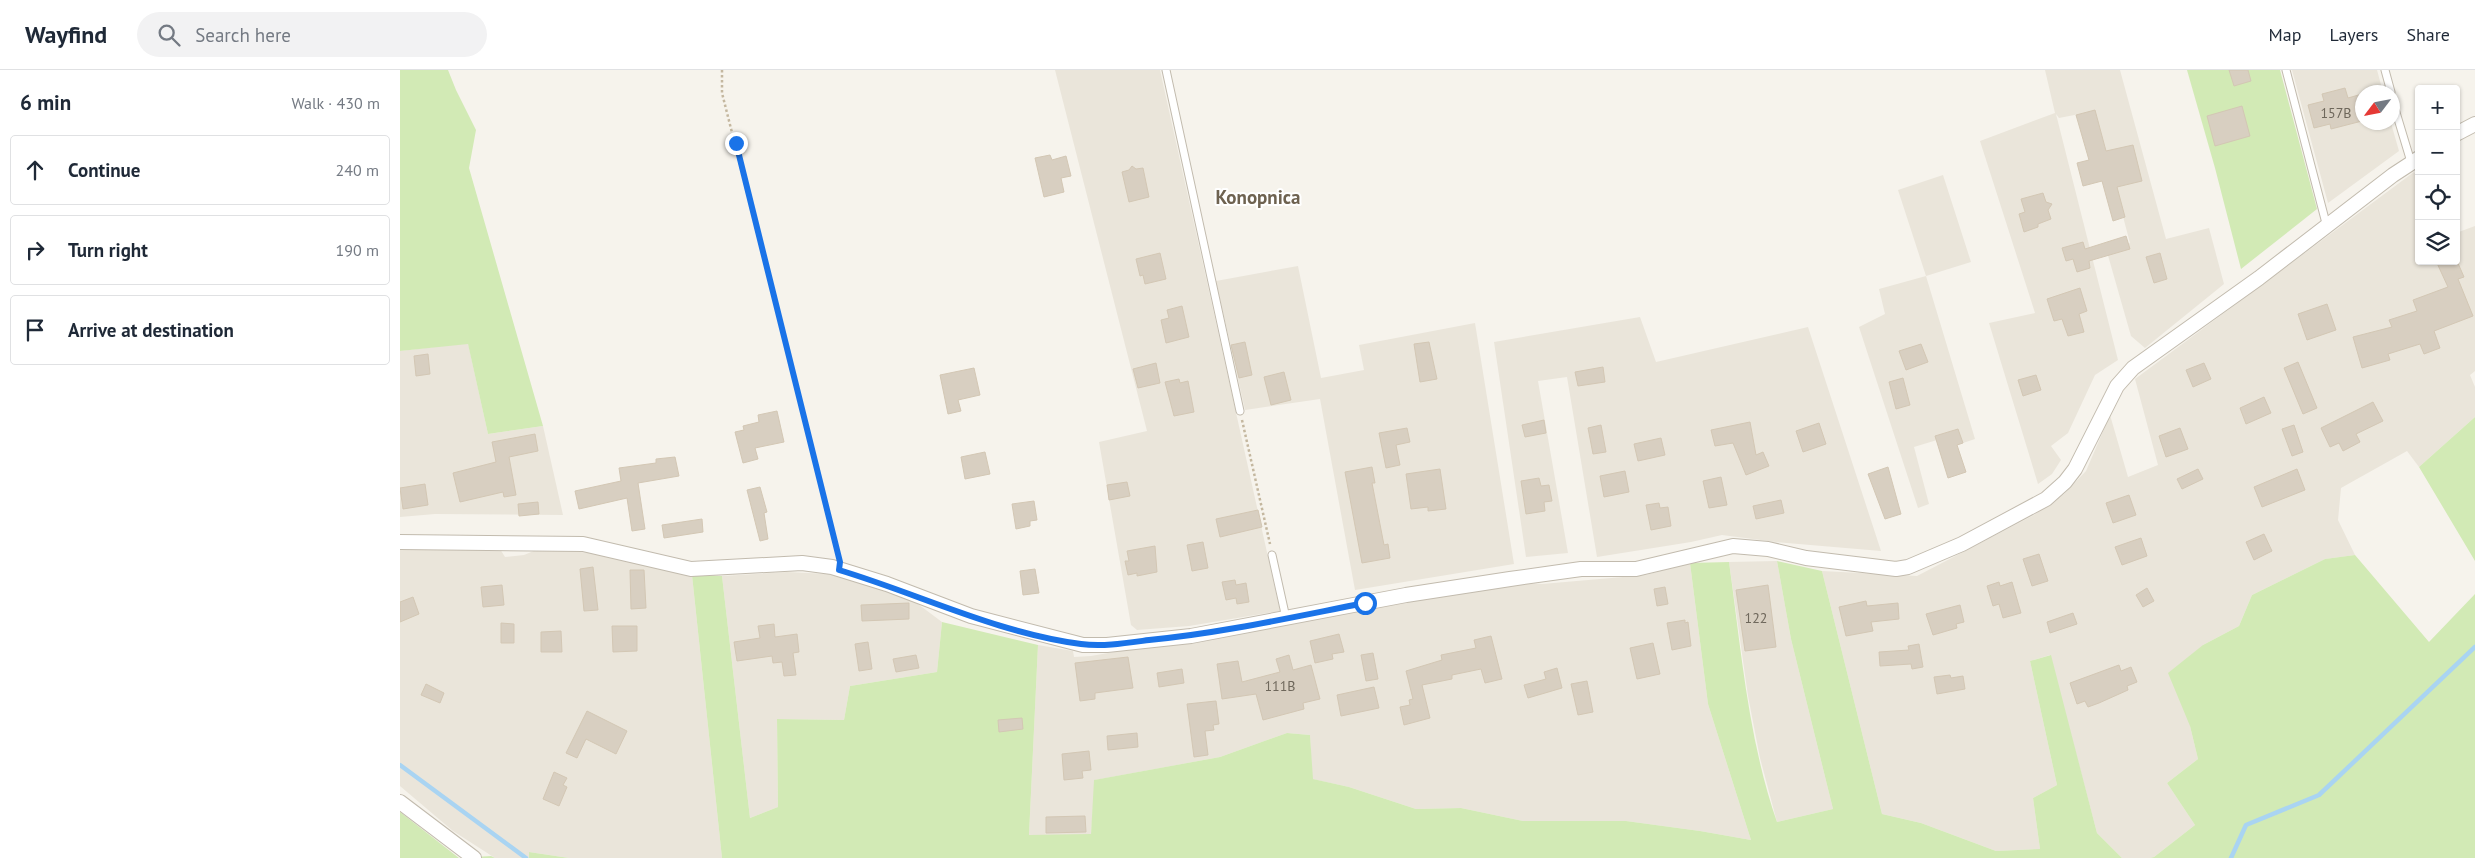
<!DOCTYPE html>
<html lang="en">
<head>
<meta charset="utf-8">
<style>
  :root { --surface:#fff; --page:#f2f2f3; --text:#1f2937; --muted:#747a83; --line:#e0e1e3 }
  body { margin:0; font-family:"PT Sans",sans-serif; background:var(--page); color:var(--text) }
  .controls { position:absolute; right:15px; top:15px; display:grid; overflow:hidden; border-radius:5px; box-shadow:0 1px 4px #0004 }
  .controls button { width:45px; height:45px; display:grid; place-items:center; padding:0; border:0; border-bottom:1px solid var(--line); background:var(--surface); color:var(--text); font:25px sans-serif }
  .compass { position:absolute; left:1955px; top:15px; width:45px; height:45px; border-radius:50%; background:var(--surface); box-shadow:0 1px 4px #0004; rotate:238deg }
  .stop { position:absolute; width:15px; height:15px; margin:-11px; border:4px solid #1a73e8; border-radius:50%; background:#fff }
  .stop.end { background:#1a73e8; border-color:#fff; box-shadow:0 1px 5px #0008 }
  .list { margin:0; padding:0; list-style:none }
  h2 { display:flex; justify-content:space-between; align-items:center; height:65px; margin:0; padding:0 20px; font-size:21px }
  h2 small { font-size:16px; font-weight:400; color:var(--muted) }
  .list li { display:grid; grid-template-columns:32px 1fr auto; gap:15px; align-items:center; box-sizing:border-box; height:70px; margin:0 10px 10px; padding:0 10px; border:1px solid var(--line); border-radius:5px }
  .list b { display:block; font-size:19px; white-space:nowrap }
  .list em { font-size:16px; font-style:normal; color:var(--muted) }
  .icon { flex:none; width:28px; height:28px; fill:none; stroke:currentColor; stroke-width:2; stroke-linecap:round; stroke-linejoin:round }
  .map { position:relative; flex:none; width:2075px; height:788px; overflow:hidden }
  header { display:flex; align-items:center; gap:30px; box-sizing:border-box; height:70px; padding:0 25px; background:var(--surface); border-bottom:1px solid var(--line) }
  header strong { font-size:24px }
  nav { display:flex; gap:28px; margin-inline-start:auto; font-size:18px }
  .search { width:350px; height:45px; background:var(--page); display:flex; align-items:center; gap:12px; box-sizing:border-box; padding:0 18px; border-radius:28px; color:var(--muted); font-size:19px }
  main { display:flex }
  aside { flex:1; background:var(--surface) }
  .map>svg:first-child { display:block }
  .residential { fill:#eae5da }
  .green { fill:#d2eab5 }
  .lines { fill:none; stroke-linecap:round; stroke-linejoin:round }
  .stream { stroke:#a9d4f2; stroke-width:4.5 }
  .building { fill:#d8cfc1; stroke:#d3c7b4 }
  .service-casing { stroke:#c2bbae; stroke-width:9 }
  .minor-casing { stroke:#c2bbae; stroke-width:16 }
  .path { stroke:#c4b79f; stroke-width:2.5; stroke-dasharray:2.5 2.5; stroke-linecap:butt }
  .service { stroke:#fff; stroke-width:7 }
  .minor { stroke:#fff; stroke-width:14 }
  .route { stroke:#1a73e8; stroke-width:6 }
  .labels { text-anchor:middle; stroke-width:4; stroke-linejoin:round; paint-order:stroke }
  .number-label { font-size:14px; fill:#6e675b }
  .quarter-label { font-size:19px; font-weight:bold; fill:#6e6250; stroke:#fff }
</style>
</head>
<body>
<header>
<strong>Wayfind</strong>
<div class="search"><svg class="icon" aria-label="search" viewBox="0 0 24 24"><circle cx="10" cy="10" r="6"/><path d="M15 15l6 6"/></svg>Search here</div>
<nav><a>Map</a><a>Layers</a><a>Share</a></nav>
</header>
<main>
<aside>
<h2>6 min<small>Walk · 430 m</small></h2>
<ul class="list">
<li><svg class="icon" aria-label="ahead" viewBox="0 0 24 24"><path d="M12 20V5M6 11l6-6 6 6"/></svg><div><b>Continue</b></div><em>240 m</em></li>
<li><svg class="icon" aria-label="right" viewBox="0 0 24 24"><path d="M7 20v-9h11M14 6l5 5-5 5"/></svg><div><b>Turn right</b></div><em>190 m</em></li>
<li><svg class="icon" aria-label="arrive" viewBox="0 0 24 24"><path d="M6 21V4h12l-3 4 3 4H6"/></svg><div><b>Arrive at destination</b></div></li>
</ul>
</aside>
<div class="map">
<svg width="2075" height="788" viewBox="0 0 2075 788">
  <rect width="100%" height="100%" fill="#f6f3ec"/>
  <!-- residential -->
  <path class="residential" d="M655,0H760L880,541L789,556L737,560L731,555L699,372L747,361Z
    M1645,0H1720L1766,169L1809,158L1824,214L1745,278L1731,266L1707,182L1730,173L1695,41L1659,48L1656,44L1718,290L1695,305L1668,363L1651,376L1661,390L1652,404L1638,414L1589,253L1635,243L1580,71L1655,43Z
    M1892,0H1977L1983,22H1962V52L1991,53L1999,81L1928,133Z
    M2014,102L2019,110V191H2056V163L2075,156V301L2070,305L2075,317V347L2019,397L2007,381L1941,418L1938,450L1955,485L1925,489L1852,525L1839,556L1803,575L1790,656L1798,689L1767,713L1795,755L1754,787L1750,788H1722L1697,763L1650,585L1630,591L1657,715L1633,728L1640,779L1596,781L1521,753L1482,744L1422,501L1517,506L1634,445L1664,424L1686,401L1710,345L1728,407L1758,395L1735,309Z
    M1543,105L1571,192L1526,206L1575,369L1563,373L1557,359L1536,366L1537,370L1514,377L1529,434L1518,438L1459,257L1485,244L1479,219L1526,206L1498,120Z
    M898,196L921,308L964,300L959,275L1075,253L1114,494L955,520L920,329L845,340L816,211Z
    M1240,247L1256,292L1408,257L1481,481L1376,472L1322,465L1291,472L1197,487L1167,307L1138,311L1168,483L1126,487L1094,272Z
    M68,273L88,364L143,356L163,445L35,444L0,447V281Z
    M141,478L200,484L276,503L292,505L322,788H169L129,782V788H95L53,761L0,716V479H100L105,487L124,485Z
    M1377,491L1391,569L1433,739L1377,752L1360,688L1348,626L1329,492Z
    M1290,493L1308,634L1351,770L1300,761L1226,751H1123L1061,738L1016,739L949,717L912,709L910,665L887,663L820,687L695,710L691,765H629L638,575L673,581L674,587L691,586L1007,531L1123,513L1142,514L1246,505Z
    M387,502L429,504L506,525L542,552L537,602L450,616L444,650L377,649L378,737L350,748L322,506Z"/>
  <!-- green -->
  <path class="green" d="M0,0H48L56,20L76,60L69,98L143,356L88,364L68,274L0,281Z
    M1787,0H1880L1917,139L1841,199L1815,98Z
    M2075,347V491L2019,397Z
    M1955,485L2029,572L2075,524V788H1750L1754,787L1795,755L1767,713L1798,689L1790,656L1768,603L1803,575L1839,556L1852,525L1925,489Z
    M1377,491L1422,501L1482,744L1521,753L1596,781L1640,779L1633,728L1657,715L1630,591L1651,585L1697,763L1722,788H322L292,505L322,506L350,748L378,737L377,649L444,650L450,616L537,602L542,552L638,575L629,765L691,764L694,710L820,687L887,663L910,665L913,709L949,717L1016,739L1061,738L1123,751H1226L1300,761L1351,770L1308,634L1290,493L1329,492C1341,578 1348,669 1377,752L1433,739L1391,569Z
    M0,742L59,788L91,786L95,788H0Z
    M129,782L169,788H129Z"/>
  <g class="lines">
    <!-- stream -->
    <path class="stream" d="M0,695L126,788
      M1831,788L1846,755L1919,725L2075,577"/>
  </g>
  <!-- building -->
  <path class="building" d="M1829,0H1848L1851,11L1834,16Z
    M1945,18L1948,28L1962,24V51L1931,59L1930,54L1914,58L1908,35L1924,31L1922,24Z
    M1842,36L1850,66L1815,76L1807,46Z
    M1695,40L1706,81L1733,75L1742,111L1717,117L1725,147L1713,151L1702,111L1683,116L1677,93L1689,90L1676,45Z
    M650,85L652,90L666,86L671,106L661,108L664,122L644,127L635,88Z
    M732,96L736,99L743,98L749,127L729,132L722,102L729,100Z
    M1643,123L1646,132L1652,134L1648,140L1651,149L1638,154V157L1624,162L1619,144L1625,142L1621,129Z
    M1726,166L1730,179L1689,191L1690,198L1677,202L1673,189L1666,191L1662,178L1683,172L1685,179Z
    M760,183L766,209L745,214L743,205L740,206L736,189Z
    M1760,183L1767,209L1754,213L1746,187Z
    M2036,191H2057L2064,207L2058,209L2073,246L2034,261L2040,278L2024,284L2020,274L1988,284L1990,290L1962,298L1953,267L1992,257L1989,250L2017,241L2013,230L2048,217Z
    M1680,218L1687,241L1679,244L1684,262L1668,266L1662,249L1654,251L1647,229Z
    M1927,234L1936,260L1907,270L1898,244Z
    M782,236L789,267L766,273L761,250L769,248L767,240Z
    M845,272L852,305L839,308L831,275Z
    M1029,272L1037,309L1020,312L1014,274Z
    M1521,274L1528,292L1506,300L1499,281Z
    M28,284L30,304L16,306L14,286Z
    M1898,292L1917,338L1903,344L1884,298Z
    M756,293L760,313L738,318L733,299Z
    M1804,293L1811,309L1793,317L1786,300Z
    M1203,297L1205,312L1178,316L1175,302Z
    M574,298L580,325L558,330L561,341L548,344L540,305Z
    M884,302L891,330L871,335L864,307Z
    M1636,305L1641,320L1623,326L1618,310Z
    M1503,308L1510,335L1496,339L1489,312Z
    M779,309L780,313L788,311L794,342L774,346L765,312Z
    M1864,327L1871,343L1846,354L1840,338Z
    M1973,332L1983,351L1956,364L1960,372L1943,381L1939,373L1930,377L1921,358Z
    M377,341L384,372L355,378L358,389L343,393L335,362L344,360L343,356L359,352L358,345Z
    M1144,350L1146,363L1125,367L1122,355Z
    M1350,352L1356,385L1363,382L1369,396L1346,405L1333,373L1315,376L1311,360Z
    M1419,353L1426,374L1403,382L1396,361Z
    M1201,355L1206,382L1193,384L1188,358Z
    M1894,355L1903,382L1892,386L1882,359Z
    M1007,358L1010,372L996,375L1000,395L986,398L979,363Z
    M1780,358L1788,379L1766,387L1759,366Z
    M1558,359L1563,373L1557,375L1566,402L1548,408L1535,366Z
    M135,364L138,381L109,387L116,425L104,427L103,422L60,432L53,403L96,392L92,372Z
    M1261,368L1265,385L1238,391L1234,374Z
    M585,382L590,404L565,409L561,387Z
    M275,387L279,406L238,413L245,459L232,461L227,428L179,439L175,421L221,411L219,398L256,393V389Z
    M972,397L975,413H972L984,475L988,474L990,488L962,493L945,402Z
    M1488,397L1501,444L1485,449L1468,404Z
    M1040,399L1046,439L1028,441V437L1011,439L1006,404Z
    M1798,399L1803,409L1782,419L1777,409Z
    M1897,399L1905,420L1862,437L1854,417Z
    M1225,401L1229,422L1204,427L1200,406Z
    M1321,407L1327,435L1309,438L1303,411Z
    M1139,408L1141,416L1149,415L1152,431L1144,432L1145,441L1126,444L1121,411Z
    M727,412L730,426L709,430L707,415Z
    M25,414L28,435L3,439L0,418Z
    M360,417L367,442L364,443L368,469L360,471L347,420Z
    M1729,425L1736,445L1713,453L1706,433Z
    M1381,430L1384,443L1356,449L1353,436Z
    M634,431L637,450L630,451V456L616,459L612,434Z
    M138,432L139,444L119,446L118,434Z
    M1259,433L1260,438L1268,437L1271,456L1251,460L1246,435Z
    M858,440L862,457L820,467L816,449Z
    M302,449L303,462L264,468L262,455Z
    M1864,464L1872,481L1854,490L1846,472Z
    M1741,468L1747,486L1722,495L1715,477Z
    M803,472L808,498L792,501L787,475Z
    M755,476L757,502L737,506V503L728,505L725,491H729L727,481Z
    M1639,484L1648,511L1632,516L1623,489Z
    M193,497L198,540L184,541L180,499Z
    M635,499L639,523L623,525L620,501Z
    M230,500H244L246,538L231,539Z
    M835,510L836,515L846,513L849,532L837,534L836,528L826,530L822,512Z
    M1599,512L1600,516L1612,512L1621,543L1603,548L1599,534L1593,536L1587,516Z
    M102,515L104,535L83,537L81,517Z
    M1368,515L1376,577L1345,581L1336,520Z
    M1265,517L1268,534L1257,536L1254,519Z
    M1747,518L1754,531L1743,537L1736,525Z
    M13,527L19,544L0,552V532Z
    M1466,531L1467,536L1498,533L1499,549L1471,552L1473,561L1446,566L1439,537Z
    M509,533V549L462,551L461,535Z
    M1560,535L1564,552L1556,554L1557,558L1533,565L1526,544Z
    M1673,543L1677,554L1650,563L1647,552Z
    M1285,550V553L1288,552L1291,576L1272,580L1267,553Z
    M101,553L114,554V573H101Z
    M374,554L375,567L397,564L399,582L393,583L396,605L384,606L382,592L373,593L372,586L337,591L334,572L360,568L358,556Z
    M212,556H237V581L213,582Z
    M161,561L162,582H141V562Z
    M939,564L944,582L932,584L933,589L915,593L910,571Z
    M1091,566L1102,609L1085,613L1081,599L1052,605V609L1022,615L1030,648L1004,655L1000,637L1010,635L1009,630L1013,629L1006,601L1042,590L1041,585L1076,578L1074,570Z
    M468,572L472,599L459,601L455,574Z
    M1253,573L1260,604L1237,609L1230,578Z
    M1519,574L1523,597L1512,599L1511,594L1480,596L1479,582L1509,580L1508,576Z
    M973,583L978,609L966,611L961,585Z
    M516,585L519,598L496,602L493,589Z
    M889,585L893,600L911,595L920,629L903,633L904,639L863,650L856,624L822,629L817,594L838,591L842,612L880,602L876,589Z
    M728,587L733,618L695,623V629L680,631L675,593Z
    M1719,595L1721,601L1731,597L1737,612L1727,616L1728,620L1699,633L1688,637L1685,631L1677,634L1670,613Z
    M1157,598L1162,618L1128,628L1124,615L1146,609L1144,602Z
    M782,599L784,613L759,617L757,603Z
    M1550,605L1551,608L1563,606L1565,619L1537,624L1534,607Z
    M1187,611L1193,642L1178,645L1171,614Z
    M26,614L44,623L40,633L21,625Z
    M974,617L979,638L941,646L937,625Z
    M816,631L819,654L813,655L814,660L805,661L808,685L794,687L787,634Z
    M187,641L227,661L216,684L186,669L177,688L166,683Z
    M622,648L623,659L599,662L598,650Z
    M737,663L738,677L708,680L707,666Z
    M689,681L691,700L682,701L683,708L664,710L662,684Z
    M154,702L167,708L163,715L167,717L159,736L143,729Z
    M685,746L686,762L646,763V747Z"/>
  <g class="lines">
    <!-- service casing -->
    <g class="service-casing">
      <path id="service" d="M766,0L840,341
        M1886,0L1927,157
        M1985,0L1991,22
        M1992,29L2011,92
        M872,485L886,548"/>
    </g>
    <!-- minor casing -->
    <g class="minor-casing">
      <path id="minor" d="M2056,64L2075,54
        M0,472L183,474L291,499L402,493L432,497L487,514L571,546L683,575H707L791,566L1006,525L1110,509L1181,499H1236L1333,476L1368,479L1406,488L1496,499L1508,497L1562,474L1646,429L1665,412L1675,399L1717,316L1733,298L1859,208L1993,105L2019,88
        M0,732L74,788"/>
    </g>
    <!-- path -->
    <path class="path" d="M322,0V23L438,483
      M842,350L870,474"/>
    <!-- service -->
    <use href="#service" class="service"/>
    <!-- minor -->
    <use href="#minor" class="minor"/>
  </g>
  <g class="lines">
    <!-- route -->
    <path class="route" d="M336,73L440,492L439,500C519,524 597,563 681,574C703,577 727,573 749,570C822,563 893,547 965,533"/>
  </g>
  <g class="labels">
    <!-- number labels -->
    <g class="number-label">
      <text x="1936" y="48">157B</text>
      <text x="1356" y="553">122</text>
      <text x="880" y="621">111B</text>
    </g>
    <!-- quarter labels -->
    <g class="quarter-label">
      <text x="858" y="134">Konopnica</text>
    </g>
  </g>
</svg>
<div class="controls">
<button>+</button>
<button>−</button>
<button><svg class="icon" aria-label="locate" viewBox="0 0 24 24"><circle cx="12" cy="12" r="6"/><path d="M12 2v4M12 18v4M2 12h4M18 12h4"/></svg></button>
<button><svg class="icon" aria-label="layers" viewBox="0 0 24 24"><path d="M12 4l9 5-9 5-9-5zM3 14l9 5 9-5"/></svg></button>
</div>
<svg class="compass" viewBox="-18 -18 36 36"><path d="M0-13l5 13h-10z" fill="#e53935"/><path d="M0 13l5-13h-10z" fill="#747a83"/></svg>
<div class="stop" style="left:965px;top:533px"></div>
<div class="stop end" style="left:336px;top:73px"></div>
</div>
</main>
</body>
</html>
